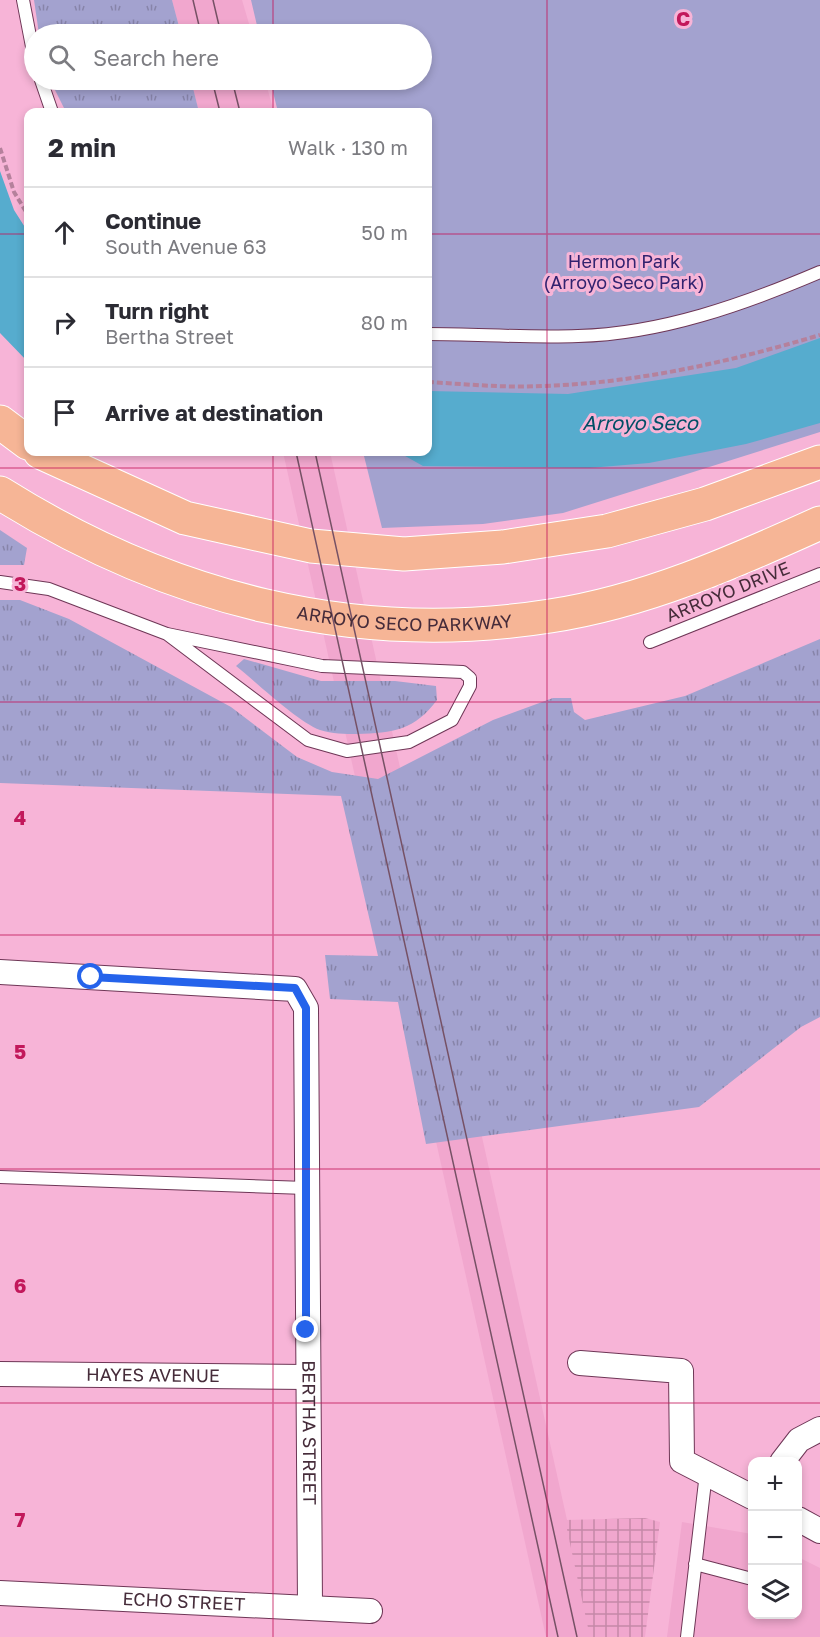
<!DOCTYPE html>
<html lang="en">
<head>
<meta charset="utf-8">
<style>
  :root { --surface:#fff; --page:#f7f7f7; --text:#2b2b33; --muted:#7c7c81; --line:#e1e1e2 }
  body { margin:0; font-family:"Golos Text",sans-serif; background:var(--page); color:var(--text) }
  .controls { position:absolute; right:18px; bottom:18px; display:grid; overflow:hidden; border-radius:12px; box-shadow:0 3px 9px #0003 }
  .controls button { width:54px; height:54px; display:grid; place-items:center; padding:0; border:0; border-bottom:2px solid var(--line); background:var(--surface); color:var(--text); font:30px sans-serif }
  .stop { position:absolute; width:18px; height:18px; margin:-14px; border:4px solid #2563eb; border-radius:50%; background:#fff }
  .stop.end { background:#2563eb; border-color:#fff; box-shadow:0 2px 6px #0008 }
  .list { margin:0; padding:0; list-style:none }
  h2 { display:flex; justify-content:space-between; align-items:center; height:78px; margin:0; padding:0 24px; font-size:26px }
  h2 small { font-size:20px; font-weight:400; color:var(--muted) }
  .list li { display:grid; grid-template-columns:39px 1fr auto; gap:18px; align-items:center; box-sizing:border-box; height:90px; padding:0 24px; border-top:2px solid var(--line) }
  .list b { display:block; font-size:22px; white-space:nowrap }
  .list p { margin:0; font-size:20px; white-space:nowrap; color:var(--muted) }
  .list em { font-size:20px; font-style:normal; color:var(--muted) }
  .icon { flex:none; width:33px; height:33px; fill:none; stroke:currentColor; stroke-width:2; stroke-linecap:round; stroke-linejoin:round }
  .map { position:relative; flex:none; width:820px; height:1637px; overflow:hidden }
  .search { position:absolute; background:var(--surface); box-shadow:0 3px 9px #0003; left:24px; top:24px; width:408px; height:66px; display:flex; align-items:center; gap:15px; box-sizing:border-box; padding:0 21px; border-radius:33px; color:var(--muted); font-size:22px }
  .panel { position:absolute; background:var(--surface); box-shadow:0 3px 9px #0003; left:24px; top:108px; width:408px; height:348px; border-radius:12px }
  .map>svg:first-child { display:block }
  .built { fill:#f1a7ce }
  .industrial { fill:url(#industrial-grid) }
  .grass { fill:url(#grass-tufts) }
  .park { fill:#a3a2cf }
  .water { fill:#56acce }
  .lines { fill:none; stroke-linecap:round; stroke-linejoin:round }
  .lane-casing { stroke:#6e3656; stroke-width:14 }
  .street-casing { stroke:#6e3656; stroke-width:26 }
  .highway-casing { stroke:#fff; stroke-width:35 }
  .path { stroke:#b5819c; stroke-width:4; stroke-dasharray:6 3; stroke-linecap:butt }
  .lane { stroke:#fff; stroke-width:12 }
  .street { stroke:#fff; stroke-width:24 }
  .highway { stroke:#f6b596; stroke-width:33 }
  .tram { stroke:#765165; stroke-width:1.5 }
  .route { stroke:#2563eb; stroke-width:8 }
  .grid { fill:none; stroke:#c2185b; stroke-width:1.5; stroke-opacity:0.55 }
  .labels { text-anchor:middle; stroke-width:6; stroke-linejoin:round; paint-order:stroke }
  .park-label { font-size:18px; fill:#32226f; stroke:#f7b4d7 }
  .street-label { font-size:18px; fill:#462c3a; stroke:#f7b4d7 }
  .water-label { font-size:20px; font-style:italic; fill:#014f66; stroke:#f7b4d7 }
  .grid-label { font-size:20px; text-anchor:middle; font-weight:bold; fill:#c2185b; stroke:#f7b4d7; stroke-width:6; stroke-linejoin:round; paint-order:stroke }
</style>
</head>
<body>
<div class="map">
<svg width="820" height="1637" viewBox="0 0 820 1637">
  <defs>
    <pattern id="industrial-grid" width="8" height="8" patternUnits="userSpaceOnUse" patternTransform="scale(1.5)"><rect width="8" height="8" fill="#f1a7ce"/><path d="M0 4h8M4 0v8" fill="none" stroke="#c588a8"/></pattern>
    <pattern id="grass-tufts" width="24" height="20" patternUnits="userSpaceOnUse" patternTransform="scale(1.5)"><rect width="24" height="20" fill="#a3a2cf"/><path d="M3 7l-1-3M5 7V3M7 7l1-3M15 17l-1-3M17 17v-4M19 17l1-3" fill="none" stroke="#8784a9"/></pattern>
  </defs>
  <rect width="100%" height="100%" fill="#f7b4d7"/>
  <!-- built -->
  <path class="built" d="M172,0H242L252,34H181Z
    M191,80H265L274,112H199Z
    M283,452H330L593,1637H546Z
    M682,1522L752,1534V1614H798V1557L820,1568V1637H667Z"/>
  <!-- industrial -->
  <path class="industrial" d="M645,1518L660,1522L645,1637H590L565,1520Z"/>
  <!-- grass -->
  <path class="grass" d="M34,0H172L181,34H39Z
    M50,80H191L199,112H66Z
    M0,530L27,548L24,565H0Z
    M0,600H20L69,619L231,707L297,757L332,772L378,779L493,720L553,698H571L574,712L585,720L685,696L820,639V1017L801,1027L699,1107L426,1144L398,1002L330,999L325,955L378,956L341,796L0,783Z
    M244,659L321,681H395L436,686L437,700C415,730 393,733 357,734C345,734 332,734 320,730C298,722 256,682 236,666Z"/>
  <!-- park -->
  <path class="park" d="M251,0H820V432L563,513L483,524L382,528L363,452H428V112H278L270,80H422V34H259Z"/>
  <!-- water -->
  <path class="water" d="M0,171L14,210L28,232V362L0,333Z
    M820,338V423L746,444L649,463L589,468L423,466L398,452H428V391L568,394L736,368Z"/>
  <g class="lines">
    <!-- lane casing -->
    <g class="lane-casing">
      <path id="lane" d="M23,0L34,57
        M41,80L52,112
        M428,334C478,334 528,338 578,336C661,334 745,304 820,272
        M0,582L49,589L167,634L322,666L463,672L470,678V686L452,720L409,742L347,751L308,740L167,634
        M650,642L820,574
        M0,1177L306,1188
        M695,1564L752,1579
        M687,1637L706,1473"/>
    </g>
    <!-- street casing -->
    <g class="street-casing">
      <g id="street">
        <path id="s1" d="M0,972L295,989L306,1008L310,1606"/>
        <path d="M580,1363L681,1371L682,1461L752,1497"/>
        <path id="s2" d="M0,1374L306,1377"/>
        <path d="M782,1462L799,1440L820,1429"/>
        <path d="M798,1519L820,1531"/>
        <path id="s3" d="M0,1593L370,1611"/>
      </g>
    </g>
    <!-- highway casing -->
    <g class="highway-casing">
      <g id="highway">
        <path d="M0,422L28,443"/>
        <path d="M40,452L185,518L311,546L404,554L503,547L607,531L705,504L820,462"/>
        <path id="s4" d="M0,493C167,598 353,647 550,616C644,602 734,562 820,523"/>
      </g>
    </g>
    <!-- path -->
    <path class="path" d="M0,148L14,192L28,215
      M428,382C465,384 504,388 542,386C637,383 729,362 820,335"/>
    <!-- lane -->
    <use href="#lane" class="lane"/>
    <!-- street -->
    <use href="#street" class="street"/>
    <!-- highway -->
    <use href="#highway" class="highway"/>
    <!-- tram -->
    <path class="tram" d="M193,0L201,34
      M213,0L221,34
      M212,80L220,112
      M232,80L240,112
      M296,452L558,1637
      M315,452L577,1637"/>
  </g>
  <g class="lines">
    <!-- route -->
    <path class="route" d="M91,977L295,988L306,1008V1330"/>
  </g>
  <!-- grid -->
  <path class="grid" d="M273,0V34M547,0V1637M273,80V112M0,234H28M428,234H820M273,452V1637M0,468H820M0,702H820M0,935H820M0,1169H820M0,1403H820"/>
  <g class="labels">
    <!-- park labels -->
    <g class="park-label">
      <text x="624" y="268">Hermon Park<tspan x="624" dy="21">(Arroyo Seco Park)</tspan></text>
    </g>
    <!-- street labels -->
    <g class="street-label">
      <text transform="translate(728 592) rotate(-22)" y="6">ARROYO DRIVE</text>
      <text dy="6" stroke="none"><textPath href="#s4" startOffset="430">ARROYO SECO PARKWAY</textPath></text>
      <text dy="6" stroke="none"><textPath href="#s2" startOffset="153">HAYES AVENUE</textPath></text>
      <text dy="6" stroke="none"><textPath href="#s1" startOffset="742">BERTHA STREET</textPath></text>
      <text dy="6" stroke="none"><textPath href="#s3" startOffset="184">ECHO STREET</textPath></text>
    </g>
    <!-- water labels -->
    <g class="water-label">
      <text x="640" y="430">Arroyo Seco</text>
    </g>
  </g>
  <g class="grid-label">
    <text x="683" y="26">C</text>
    <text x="20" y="591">3</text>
    <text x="20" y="825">4</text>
    <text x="20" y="1059">5</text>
    <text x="20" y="1293">6</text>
    <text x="20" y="1527">7</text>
  </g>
</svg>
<div class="controls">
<button>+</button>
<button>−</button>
<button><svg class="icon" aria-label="layers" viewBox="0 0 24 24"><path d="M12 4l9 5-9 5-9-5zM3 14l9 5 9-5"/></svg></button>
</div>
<div class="stop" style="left:91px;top:977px"></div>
<div class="stop end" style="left:306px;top:1330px"></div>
<div class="search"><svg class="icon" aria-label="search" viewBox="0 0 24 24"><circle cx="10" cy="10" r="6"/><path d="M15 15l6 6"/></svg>Search here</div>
<section class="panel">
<h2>2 min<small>Walk · 130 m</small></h2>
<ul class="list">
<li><svg class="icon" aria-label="ahead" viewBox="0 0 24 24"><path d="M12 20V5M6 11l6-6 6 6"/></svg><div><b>Continue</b><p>South Avenue 63</p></div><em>50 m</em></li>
<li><svg class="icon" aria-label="right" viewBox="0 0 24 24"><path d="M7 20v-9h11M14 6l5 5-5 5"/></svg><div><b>Turn right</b><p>Bertha Street</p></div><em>80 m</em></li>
<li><svg class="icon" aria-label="arrive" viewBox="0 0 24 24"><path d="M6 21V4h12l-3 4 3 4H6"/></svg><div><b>Arrive at destination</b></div></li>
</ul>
</section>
</div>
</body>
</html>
